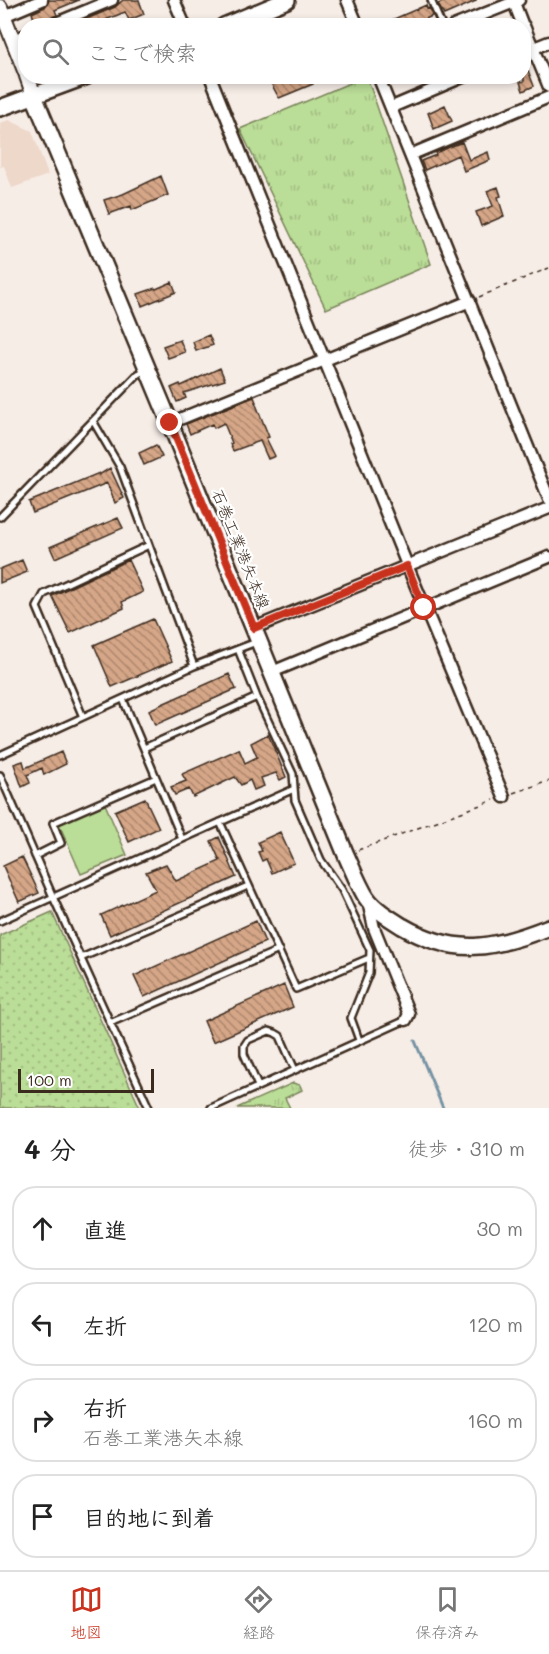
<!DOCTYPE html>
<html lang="ja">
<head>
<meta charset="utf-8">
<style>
  :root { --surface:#fff; --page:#f6f6f6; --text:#222; --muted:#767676; --line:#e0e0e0; --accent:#c8321e }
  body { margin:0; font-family:Mali,"Klee One",sans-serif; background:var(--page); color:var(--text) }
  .scale { position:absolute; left:18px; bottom:15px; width:136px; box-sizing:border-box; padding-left:6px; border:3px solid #3b2a1e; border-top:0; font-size:16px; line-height:21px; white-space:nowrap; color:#3b2a1e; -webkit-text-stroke:4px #fff; paint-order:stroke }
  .stop { position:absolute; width:18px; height:18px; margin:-14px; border:4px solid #c8321e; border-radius:50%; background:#fff }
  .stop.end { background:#c8321e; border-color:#fff; box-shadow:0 2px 6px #0008 }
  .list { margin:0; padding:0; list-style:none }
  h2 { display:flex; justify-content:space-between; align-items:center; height:78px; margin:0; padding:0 24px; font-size:26px }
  h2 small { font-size:20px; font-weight:400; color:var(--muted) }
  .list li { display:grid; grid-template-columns:39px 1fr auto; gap:18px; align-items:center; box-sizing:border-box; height:84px; margin:0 12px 12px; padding:0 12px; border:2px solid var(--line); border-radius:24px }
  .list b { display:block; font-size:22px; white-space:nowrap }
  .list p { margin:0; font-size:20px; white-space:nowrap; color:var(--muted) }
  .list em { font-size:20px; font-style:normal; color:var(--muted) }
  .icon { flex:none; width:33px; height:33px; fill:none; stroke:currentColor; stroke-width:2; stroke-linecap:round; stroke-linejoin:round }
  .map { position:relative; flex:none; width:549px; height:1108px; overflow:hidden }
  .search { position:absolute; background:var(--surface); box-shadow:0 3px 9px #0003; left:18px; right:18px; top:18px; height:66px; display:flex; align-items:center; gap:15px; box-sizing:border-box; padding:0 21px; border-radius:24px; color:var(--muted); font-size:22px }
  .sheet { height:462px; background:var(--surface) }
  nav { display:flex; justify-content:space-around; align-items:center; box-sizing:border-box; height:84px; border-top:2px solid var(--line); background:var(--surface); font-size:16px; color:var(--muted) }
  nav a { display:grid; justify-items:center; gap:3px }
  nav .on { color:var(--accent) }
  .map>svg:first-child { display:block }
  .built { fill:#edd8ca }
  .grass { fill:url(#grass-tufts); stroke:#7a845a; stroke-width:1.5 }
  .park { fill:url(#park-dots); stroke:#7a845a; stroke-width:1.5 }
  .garden { fill:#badd97; stroke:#7a845a; stroke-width:1.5 }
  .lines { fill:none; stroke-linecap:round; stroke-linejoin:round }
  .stream { stroke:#7592a3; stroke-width:3 }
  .building { fill:url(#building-back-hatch); stroke:#3b2a1e; stroke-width:1.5 }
  .service-casing { stroke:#3b2a1e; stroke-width:10 }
  .minor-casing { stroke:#3b2a1e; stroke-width:15 }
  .tertiary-casing { stroke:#3b2a1e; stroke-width:18 }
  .secondary-casing { stroke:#3b2a1e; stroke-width:20 }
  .path { stroke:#3b2a1e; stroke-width:1.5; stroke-dasharray:4.5 4.5; stroke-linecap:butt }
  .service { stroke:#fff; stroke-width:5 }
  .minor { stroke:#fff; stroke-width:10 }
  .tertiary { stroke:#fff; stroke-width:14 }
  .secondary { stroke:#fff; stroke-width:15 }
  .route { stroke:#c8321e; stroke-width:8 }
  .labels { text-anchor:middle; stroke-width:4.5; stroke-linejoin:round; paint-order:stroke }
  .street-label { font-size:16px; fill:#3b2a1e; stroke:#fff }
</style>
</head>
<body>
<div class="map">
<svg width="549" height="1108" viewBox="0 0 549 1108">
  <defs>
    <pattern id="grass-tufts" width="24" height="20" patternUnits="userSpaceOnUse" patternTransform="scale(1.5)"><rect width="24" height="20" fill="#badd97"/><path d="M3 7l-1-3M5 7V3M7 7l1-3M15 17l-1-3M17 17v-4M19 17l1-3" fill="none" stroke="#a1be82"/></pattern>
    <pattern id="park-dots" width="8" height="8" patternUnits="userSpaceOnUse" patternTransform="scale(1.5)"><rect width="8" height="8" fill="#badd97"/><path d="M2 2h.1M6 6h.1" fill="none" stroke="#a1be82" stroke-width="1.8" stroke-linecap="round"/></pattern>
    <pattern id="building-back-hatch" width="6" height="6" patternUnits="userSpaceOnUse" patternTransform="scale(1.5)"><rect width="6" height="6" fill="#d5a687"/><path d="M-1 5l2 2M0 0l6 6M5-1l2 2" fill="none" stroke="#ae876e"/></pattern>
  </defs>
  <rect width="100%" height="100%" fill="#f7ede7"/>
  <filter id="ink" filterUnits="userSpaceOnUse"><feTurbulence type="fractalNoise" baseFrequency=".0167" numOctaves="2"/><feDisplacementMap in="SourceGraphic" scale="12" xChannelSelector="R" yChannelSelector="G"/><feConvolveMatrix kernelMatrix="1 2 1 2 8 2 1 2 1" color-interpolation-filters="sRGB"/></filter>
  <g filter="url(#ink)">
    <!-- built -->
    <path class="built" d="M9,120L32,131L48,175L12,188L4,166L0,167V123Z"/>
    <!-- grass -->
    <path class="grass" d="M364,77H367L431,264L326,309L240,129Z
      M293,1083L300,1085L302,1090L285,1098L290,1108H237Z"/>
    <!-- park -->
    <path class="park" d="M52,912L140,1108H0V935Z"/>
    <!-- garden -->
    <path class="garden" d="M105,804L127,855L81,874L59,824Z"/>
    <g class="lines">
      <!-- stream -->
      <path class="stream" d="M415,1041L443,1108"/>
    </g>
    <!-- building -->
    <path class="building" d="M49,0H79L55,10L57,15L46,19L42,26H36L32,13L45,7Z
      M123,0H139L144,14L129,20L125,12L91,26H70L115,7Z
      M447,0H476V1L444,15L438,4Z
      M426,5L427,9L429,8L432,16L410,26H378Z
      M524,60L534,86L523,91L520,82L524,81Z
      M285,76H310L313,84L279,98L271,83Z
      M445,105L452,121L434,129L428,113Z
      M462,142L469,160L488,152L490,160L464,171L458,155L425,170L421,161L436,155L435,153Z
      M161,176L168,195L132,210L131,206L109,214L104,200L123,194Z
      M498,187L501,196L498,197L504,216L481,226L476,212L493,206L487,191Z
      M172,282L176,292L142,306L138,294L155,288L156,289Z
      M209,335L213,345L196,351L193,342Z
      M180,340L185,352L168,358L163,346Z
      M220,368L225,380L184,393L186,398L177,402L171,388L180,384L181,386Z
      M254,397L256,402H255L269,437L266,438L275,456L268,459L260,441L233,451L230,444L232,443L224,423L214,428L212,424L190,434L186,424Z
      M156,445L162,457L144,465L139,453Z
      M110,468L124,498L115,503L107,483L33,513L29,502L99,473V475Z
      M118,518L123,528L55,558L50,547Z
      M22,560L27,572L0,583V569Z
      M128,560L143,592L122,602L124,608L70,633L52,596Z
      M153,619L172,661L112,687L94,645Z
      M229,674L236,689L155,725L149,710Z
      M268,734L286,777L280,780L276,773L261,778L264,786L254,790L250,780L241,785L235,777L193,797L189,789L175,795L171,787L186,781L182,774L239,749L245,763L257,757L251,743Z
      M61,752L66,764L44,775L42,768L27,775L30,783L22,787L14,764L23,761L25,768Z
      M145,798L159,828L129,842L115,811Z
      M280,832L294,863L272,873L266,859L262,861L258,852L262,851L258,842Z
      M219,837L236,877L110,935L101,915L156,890L146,872L166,864L176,881L220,861L211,841Z
      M22,857L39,893L19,902L3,866Z
      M256,921L265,942L144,997L134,976Z
      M284,985L293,1007L213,1042L204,1021Z"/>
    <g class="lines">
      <!-- service casing -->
      <g class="service-casing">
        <path id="service" d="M431,0L442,26
          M93,421L120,467L194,666
          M0,517L138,374L146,370
          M238,649L259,641
          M123,699L182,839
          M83,717L37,607L44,594L149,545
          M144,748L257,697
          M0,755L194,666L238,649L257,697L293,774L295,800L321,860L342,890L370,950L369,973L351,1018L359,1040
          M0,775L53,897L149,1108
          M220,822L296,989L369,958
          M35,856L61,843L53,823L156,778
          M0,921L294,789
          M81,958L248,886
          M110,1023L279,950
          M258,1086L244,1054V1046L248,1040L269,1031L275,1033L280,1036L295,1070
          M211,1108L406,1020"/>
      </g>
      <!-- minor casing -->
      <g class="minor-casing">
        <path id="minor" d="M174,0L185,26
          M347,0L358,26
          M513,0L523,26
          M4,16L42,0
          M49,26L112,0
          M454,26L519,0
          M524,26L549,87
          M12,40L26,35
          M524,52L549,42
          M210,76L407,565L504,797
          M378,76L549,499
          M392,107L465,76
          M410,155L549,97
          M170,423L470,301
          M254,628L549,508
          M272,672L549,557
          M368,901L374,928L409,1014L406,1020"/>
      </g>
      <!-- tertiary casing -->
      <g class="tertiary-casing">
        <path id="tertiary" d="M0,7L26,73
          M27,76L34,96"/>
      </g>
      <!-- secondary casing -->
      <g class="secondary-casing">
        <path id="secondary" d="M224,26L287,0
          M34,96L170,423L346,855C352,868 358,884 366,897C374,909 389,918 402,926C455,957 494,949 549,927
          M0,108L87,76"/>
      </g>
      <!-- path -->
      <path class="path" d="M479,297L549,268
        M513,793L549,781
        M358,850L494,800"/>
      <!-- service -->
      <use href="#service" class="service"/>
      <!-- minor -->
      <use href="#minor" class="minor"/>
      <!-- tertiary -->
      <use href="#tertiary" class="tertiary"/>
      <!-- secondary -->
      <use href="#secondary" class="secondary"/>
    </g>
  </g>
  <g class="lines" filter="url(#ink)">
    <!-- route -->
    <path class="route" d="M170,423L254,628L407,566L424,608"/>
  </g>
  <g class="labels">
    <!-- street labels -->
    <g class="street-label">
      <text transform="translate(241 549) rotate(68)" y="6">石巻工業港矢本線</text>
    </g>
  </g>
</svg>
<div class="scale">100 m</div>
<div class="stop" style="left:424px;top:608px"></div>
<div class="stop end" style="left:170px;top:423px"></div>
<div class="search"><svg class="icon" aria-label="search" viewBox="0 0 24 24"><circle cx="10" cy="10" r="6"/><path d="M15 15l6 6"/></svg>ここで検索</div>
</div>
<section class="sheet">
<h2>4 分<small>徒歩 · 310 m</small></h2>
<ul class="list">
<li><svg class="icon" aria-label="ahead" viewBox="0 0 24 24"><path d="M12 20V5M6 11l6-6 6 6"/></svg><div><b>直進</b></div><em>30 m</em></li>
<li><svg class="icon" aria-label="left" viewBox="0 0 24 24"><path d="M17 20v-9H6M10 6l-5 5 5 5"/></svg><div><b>左折</b></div><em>120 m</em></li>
<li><svg class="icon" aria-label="right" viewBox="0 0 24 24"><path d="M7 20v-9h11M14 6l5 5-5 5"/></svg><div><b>右折</b><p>石巻工業港矢本線</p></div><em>160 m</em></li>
<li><svg class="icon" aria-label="arrive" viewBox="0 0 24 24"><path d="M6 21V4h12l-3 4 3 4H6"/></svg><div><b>目的地に到着</b></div></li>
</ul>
</section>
<nav>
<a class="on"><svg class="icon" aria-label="map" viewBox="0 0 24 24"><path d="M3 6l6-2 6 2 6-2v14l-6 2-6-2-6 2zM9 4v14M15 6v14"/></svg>地図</a>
<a><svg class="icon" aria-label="directions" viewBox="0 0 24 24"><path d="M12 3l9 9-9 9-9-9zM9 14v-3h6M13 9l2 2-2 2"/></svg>経路</a>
<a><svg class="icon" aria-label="saved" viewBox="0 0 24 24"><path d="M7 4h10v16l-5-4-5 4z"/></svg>保存済み</a>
</nav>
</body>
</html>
